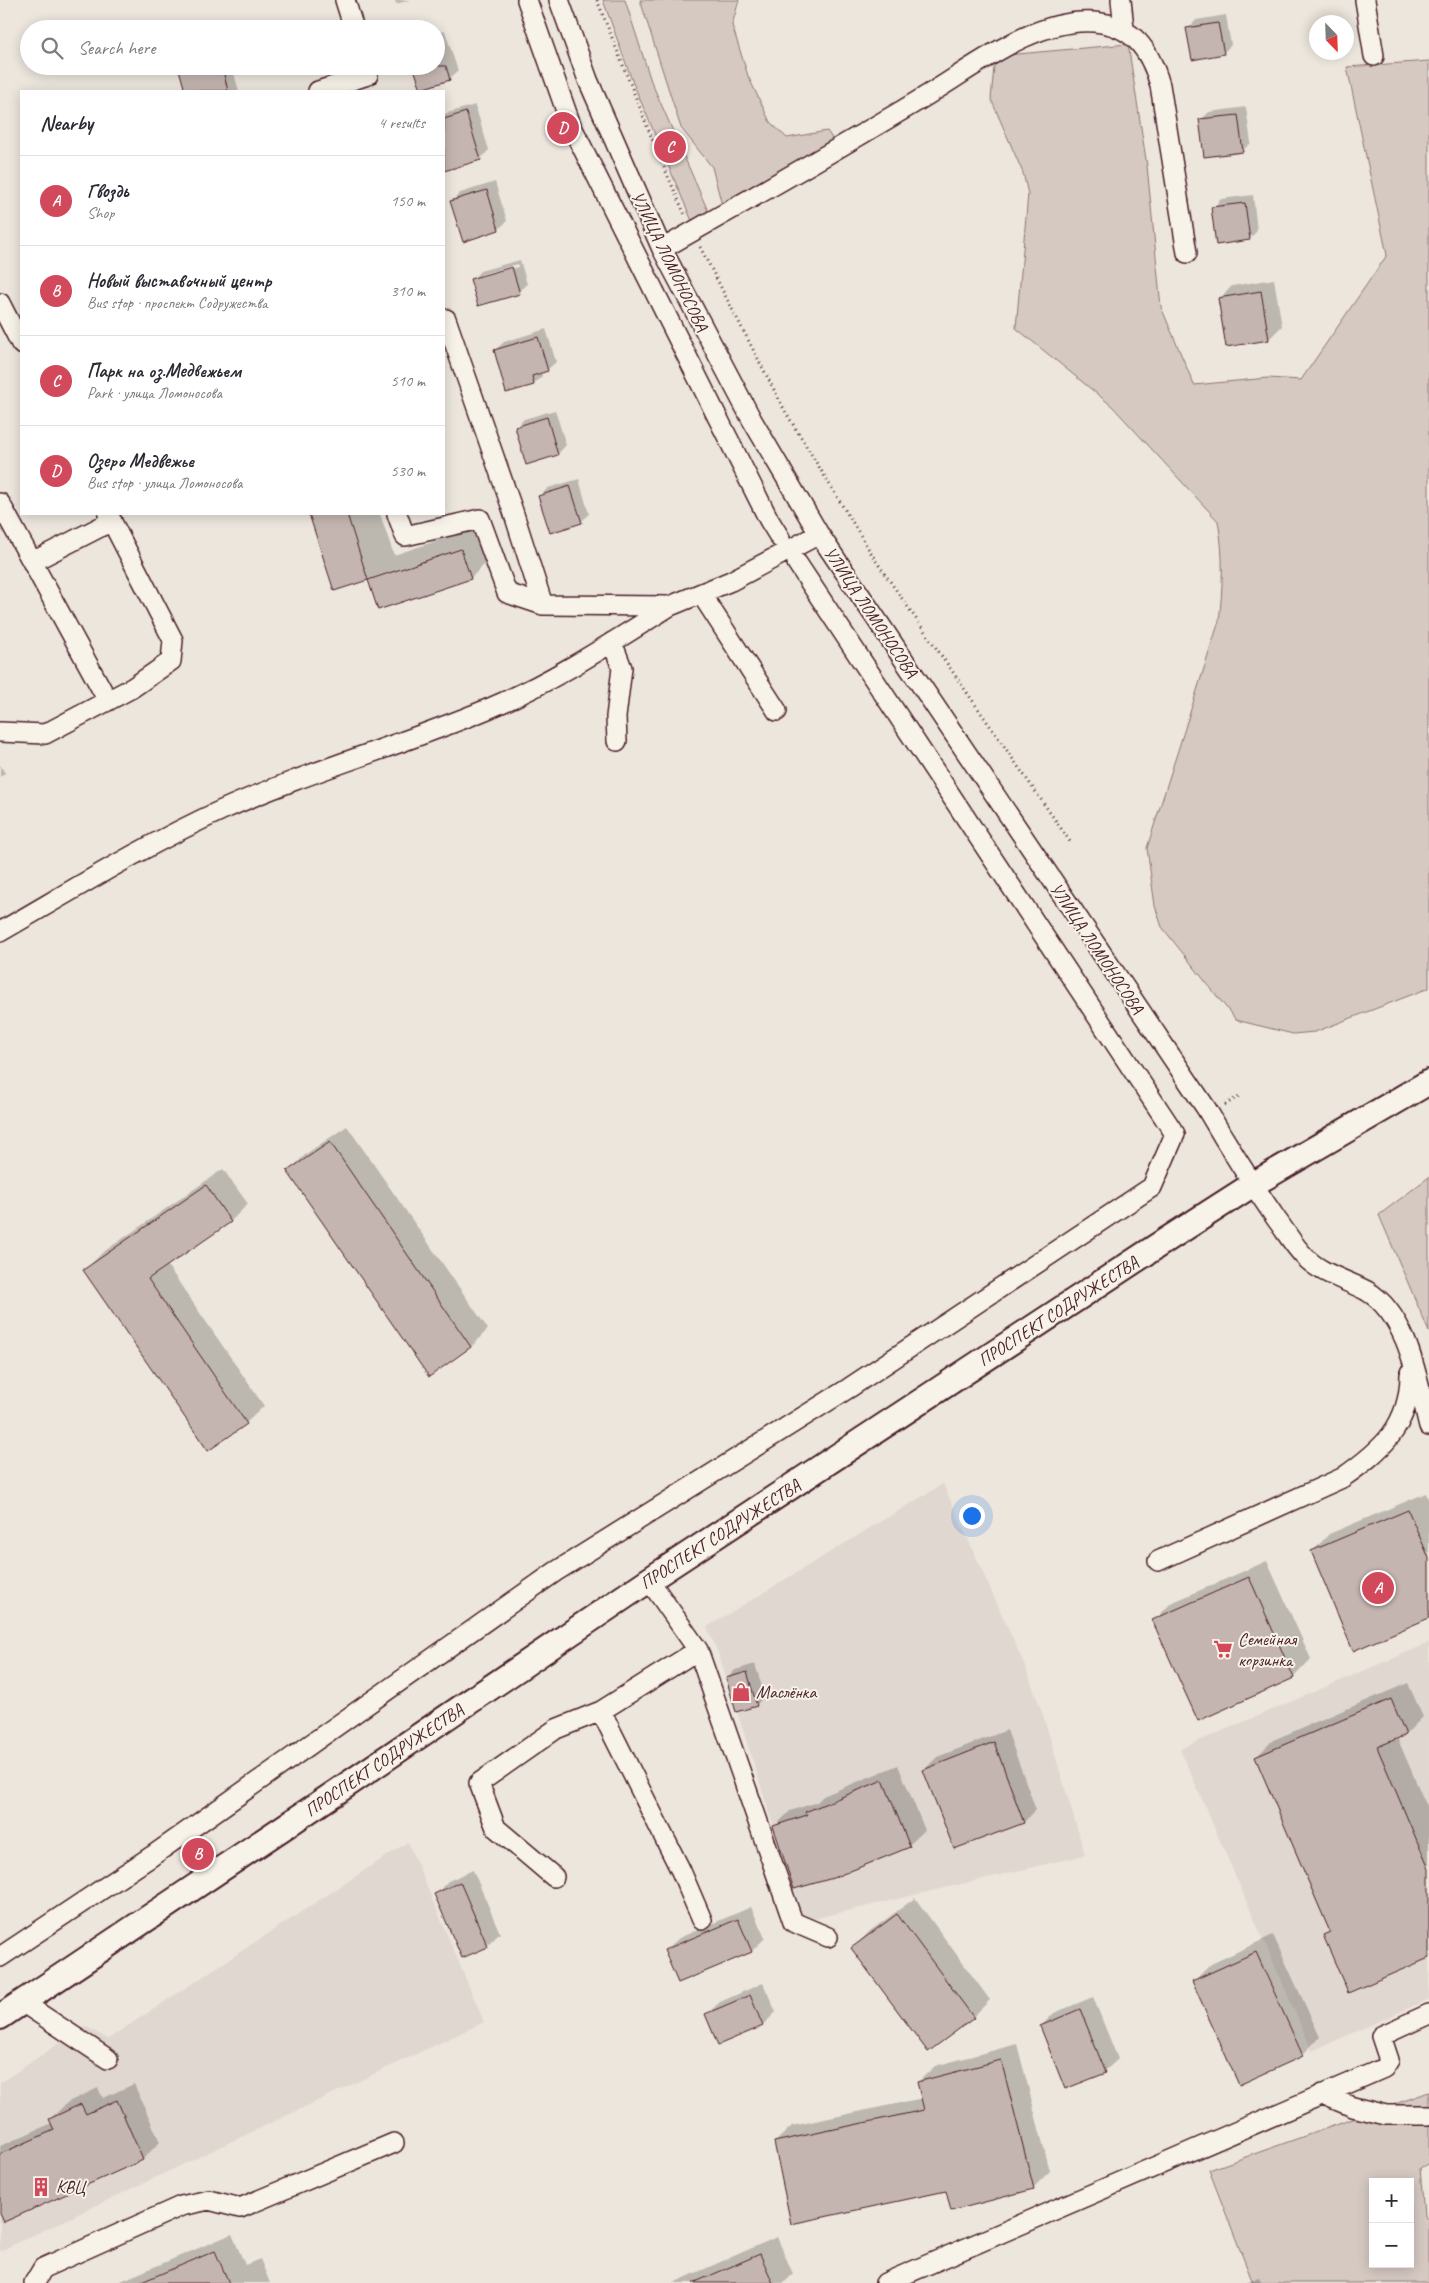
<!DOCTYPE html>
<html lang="en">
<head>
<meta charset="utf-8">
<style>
  :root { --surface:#fff; --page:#f7f7f7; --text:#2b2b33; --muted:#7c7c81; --line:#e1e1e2; --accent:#d1495b }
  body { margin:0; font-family:Caveat,sans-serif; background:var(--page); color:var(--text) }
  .controls { position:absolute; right:15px; bottom:15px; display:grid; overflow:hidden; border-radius:0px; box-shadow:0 2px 12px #0003 }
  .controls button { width:45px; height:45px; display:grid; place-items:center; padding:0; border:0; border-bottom:1px solid var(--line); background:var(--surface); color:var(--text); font:25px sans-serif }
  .compass { position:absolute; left:1309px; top:15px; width:45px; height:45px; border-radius:50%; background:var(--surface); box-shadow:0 2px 12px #0003; rotate:157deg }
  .you { position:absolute; left:971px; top:1515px; width:18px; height:18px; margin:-12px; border:4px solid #fff; border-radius:50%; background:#1a73e8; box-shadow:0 0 0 8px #1a73e833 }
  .badge { display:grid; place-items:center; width:32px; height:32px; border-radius:50%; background:var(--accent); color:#fff; font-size:16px; font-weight:700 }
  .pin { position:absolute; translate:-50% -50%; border:2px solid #fff; box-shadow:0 1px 5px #0006 }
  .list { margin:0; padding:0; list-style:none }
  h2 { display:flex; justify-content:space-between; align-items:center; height:65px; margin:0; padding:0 20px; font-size:21px }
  h2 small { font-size:16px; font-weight:400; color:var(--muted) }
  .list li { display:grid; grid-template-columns:32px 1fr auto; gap:15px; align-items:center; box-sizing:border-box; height:90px; padding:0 20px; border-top:1px solid var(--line) }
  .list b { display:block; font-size:19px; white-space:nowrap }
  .list p { margin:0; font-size:16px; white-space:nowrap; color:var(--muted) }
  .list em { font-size:16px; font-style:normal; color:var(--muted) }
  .icon { flex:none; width:28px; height:28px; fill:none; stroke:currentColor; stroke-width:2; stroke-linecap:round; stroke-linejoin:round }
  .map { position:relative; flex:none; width:1429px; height:2283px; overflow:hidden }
  .search { position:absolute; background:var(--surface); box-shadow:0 2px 12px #0003; left:20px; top:20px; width:425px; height:55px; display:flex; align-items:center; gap:12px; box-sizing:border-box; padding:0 18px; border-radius:28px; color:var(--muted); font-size:19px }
  .panel { position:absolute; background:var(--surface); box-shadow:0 2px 12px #0003; left:20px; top:90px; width:425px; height:425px; border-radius:0px }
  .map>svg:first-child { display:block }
  .built { fill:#e0d7d0 }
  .green { fill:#d5c9c2; stroke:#907476; fill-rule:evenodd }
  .shadow { fill:#0003; fill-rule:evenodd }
  .building { fill:#c4b5b0; stroke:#4a1f2b }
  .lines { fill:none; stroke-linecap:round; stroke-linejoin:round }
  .minor-casing { stroke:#4a1f2b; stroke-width:22 }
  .major-casing { stroke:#4a1f2b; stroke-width:28 }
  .path { stroke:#4a1f2b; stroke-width:3; stroke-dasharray:1 4; stroke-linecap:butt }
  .minor { stroke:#f7f3e8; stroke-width:19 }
  .major { stroke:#f7f3e8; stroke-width:24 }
  .labels { text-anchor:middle; stroke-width:4; stroke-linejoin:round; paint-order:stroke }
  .street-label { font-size:18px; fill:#4a1f2b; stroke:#f7f3e8 }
  .poi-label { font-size:18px; fill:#4a1f2b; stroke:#f7f3e8; text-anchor:start }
</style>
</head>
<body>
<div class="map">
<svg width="1429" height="2283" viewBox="0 0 1429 2283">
  <rect width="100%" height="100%" fill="#ece6dd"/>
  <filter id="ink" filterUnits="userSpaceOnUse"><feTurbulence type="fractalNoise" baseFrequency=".02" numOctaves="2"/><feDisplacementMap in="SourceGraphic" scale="10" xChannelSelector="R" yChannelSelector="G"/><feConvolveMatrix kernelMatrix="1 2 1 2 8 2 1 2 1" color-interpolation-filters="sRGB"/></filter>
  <g filter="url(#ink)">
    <!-- built -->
    <path class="built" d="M943,1484L1025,1666L1043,1715L1085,1855L804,1921L720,1658L707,1627Z
      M1429,1643V1999L1312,2051L1180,1749Z
      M408,1842L484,2022L0,2251V2083L85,2026L108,2039Z"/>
    <!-- green -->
    <path class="green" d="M603,0H625L651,81L708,211L692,221L633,83Z
      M640,0H739L732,25L748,76L770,122L787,138L827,131L836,144L723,209L712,167L681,128Z
      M1128,44L1147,166L1161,307L1194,385L1268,378L1301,380L1387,255L1347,67L1429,61V988L1315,1032L1293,1034L1236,1020L1162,927L1155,906L1147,848L1219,621C1223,588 1224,554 1218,521L1112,406L1016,328L1028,194L1023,173L991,99L995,56Z
      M1429,1177V1332L1379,1215Z
      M1429,2092V2163L1420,2168L1424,2216L1429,2220V2283H1253L1209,2170ZM1373,2182H1410V2264H1373Z"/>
    <!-- shadow -->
    <path class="shadow" d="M395,0H410L396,4Z
      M1226,15L1231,45L1223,53L1188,29L1196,20Z
      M312,21L314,29H286Z
      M445,31L458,71L449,79L436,66V34Z
      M179,66H232L239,91H186Z
      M475,105L489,150L480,159L445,169L444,114Z
      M1246,107L1251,143L1242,151L1201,120L1209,112Z
      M495,182L507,221L499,229L452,201L460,193Z
      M1253,195L1257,231L1249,239L1213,208L1221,199Z
      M520,260L527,284L519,292L472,280L480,271ZM518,264V267L480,278V275Z
      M1274,279L1282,326L1269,339L1219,299L1232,286Z
      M546,329L556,362L547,370L541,372L542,376L534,384L495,350L504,342Z
      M555,410L566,445L558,454L516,428L524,419Z
      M579,479L589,514L581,522L540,496L548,488Z
      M310,514H380L394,555L487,524L496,552L471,578L379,608L369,578L335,589Z
      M0,765L5,773L0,777Z
      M347,1126L488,1329L471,1347L289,1171L306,1154Z
      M223,1169L248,1204L231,1221L167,1265L264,1406L246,1423L208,1449L85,1270L102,1253Z
      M1426,1493L1429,1501V1617L1312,1552L1329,1534Z
      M1267,1561L1311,1659L1294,1677L1198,1719L1154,1621L1171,1603Z
      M755,1664L765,1696L756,1705L727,1679L735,1670Z
      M1408,1683L1423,1717L1406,1734L1397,1737L1429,1812V1957L1325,1935L1330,1930L1256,1757L1273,1740Z
      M1007,1730L1036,1810L1024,1822L924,1770L937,1757Z
      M898,1765L925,1830L909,1845L775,1826L790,1811L817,1802L823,1796Z
      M473,1870L500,1933L487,1946L436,1894L448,1881Z
      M915,1898L990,2000L973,2017L853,1948L870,1931Z
      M751,1907L765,1938L752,1951L679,1982L666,1950L679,1938Z
      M1273,1935L1320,2037L1302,2055L1240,2083L1194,1981L1211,1964Z
      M763,1983L776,2012L763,2025L719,2043L707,2014L720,2002Z
      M1093,1997L1118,2059L1105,2071L1041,2026L1054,2013Z
      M1017,2044L1050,2171L1033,2188L947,2190L775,2142L792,2126L923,2098L918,2082L935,2066Z
      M134,2084L160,2142L143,2159L4,2221L0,2211V2146L52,2123L50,2119L68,2102L98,2088L103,2098Z
      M232,2234L245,2265L260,2259L270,2283H116Z
      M777,2237L793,2274L784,2283H673Z
      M1259,2277L1262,2283H1246Z"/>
    <!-- building -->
    <path class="building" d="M1218,23L1224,54L1192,60L1186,28Z
      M178,66H222L228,91H185Z
      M413,66H446L450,80L421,89Z
      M466,112L481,160L444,171V119Z
      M1238,115L1243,152L1204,157L1199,119Z
      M487,190L499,230L463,242L450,201Z
      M1245,203L1250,240L1216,245L1211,207Z
      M512,267L520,294L478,306L470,279Z
      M1261,291L1269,340L1226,347L1218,298Z
      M538,337L548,371L532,376L534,385L506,393L494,350Z
      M547,417L558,455L526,465L515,427Z
      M570,486L582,523L550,533L538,496Z
      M309,514H347L368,580L334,591Z
      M461,549L471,579L378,610L368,580Z
      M330,1142L471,1347L429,1377L287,1171Z
      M206,1185L231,1222L148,1279L247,1424L208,1451L83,1270Z
      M1408,1510L1429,1558V1618L1353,1651L1311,1551Z
      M1249,1577L1294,1678L1198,1721L1152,1620Z
      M747,1672L757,1706L736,1712L726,1678Z
      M1391,1699L1406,1735L1377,1747L1429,1869V1958L1348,1993L1323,1935L1330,1932L1255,1757Z
      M994,1742L1024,1823L954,1849L923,1770Z
      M883,1780L910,1847L833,1878L794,1889L773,1826L807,1815L805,1812Z
      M460,1882L488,1947L462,1958L434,1894Z
      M897,1914L974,2018L928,2052L851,1948Z
      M738,1919L752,1952L678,1983L664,1950Z
      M1256,1952L1303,2056L1239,2085L1192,1981Z
      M750,1995L763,2026L718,2045L705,2014Z
      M1080,2009L1106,2073L1065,2089L1040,2026Z
      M1001,2060L1034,2189L951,2211L946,2191L791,2224L774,2142L924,2110L917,2082Z
      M117,2100L143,2160L4,2222L0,2214V2154L54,2130L49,2119L81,2104L86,2114Z
      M215,2251L229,2283H139Z
      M760,2254L773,2283H693Z"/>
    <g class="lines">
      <!-- minor casing -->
      <g class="minor-casing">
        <path id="minor" d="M345,0L354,29
          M527,0L571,125L769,520L780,538
          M559,0L588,80L662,249L752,420L819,534L1206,1108C1228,1146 1252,1184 1277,1220C1286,1232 1294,1246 1305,1257C1321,1274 1347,1280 1367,1291C1409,1316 1418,1383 1429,1426
          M1121,0L1124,28
          M1365,0L1374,56
          M318,91L368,75
          M662,249C729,211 796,173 862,134C887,119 912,105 937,89C982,61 1038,18 1094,22C1133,25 1150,50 1160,85L1187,253
          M0,303L21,344
          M444,320L446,319L513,511L543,605L670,606L731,581L819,534
          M0,503L108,701
          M397,514L405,536L480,519L507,593L543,605
          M32,562L112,521
          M702,595L777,711
          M612,642L622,668L616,717L617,741
          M0,732L45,734L132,688L171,661L173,640L108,514
          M0,932C73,890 145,845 222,810C309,771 402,745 490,708C554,681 611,643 670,606
          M1158,1561L1342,1478C1382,1450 1410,1426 1410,1374
          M649,1580L698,1650L793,1922L828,1937
          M601,1711L681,1871L702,1920
          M554,1877L496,1828L479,1783L556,1729L601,1711L698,1650
          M0,1957L152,1856L555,1572L849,1388L1152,1187L1175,1134L797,563
          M22,2002L108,2059
          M1322,2094L1353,2107L1386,2115H1429
          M34,2283L43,2268L181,2206L209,2200L240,2208L394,2143
          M885,2283L1384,2068L1389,2060L1381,2036L1429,2014"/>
      </g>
      <!-- major casing -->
      <g class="major-casing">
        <path id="major" d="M0,2017L332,1795L649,1580L1157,1246L1252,1185L1429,1082"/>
      </g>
      <!-- path -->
      <path class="path" d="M597,0L659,156L686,217
        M700,247L785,411L876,561L1071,843
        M1225,1105L1239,1096"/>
      <!-- minor -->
      <use href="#minor" class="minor"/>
      <!-- major -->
      <use href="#major" class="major"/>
    </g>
  </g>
  <!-- icons -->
  <defs>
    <g id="supermarket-bare" transform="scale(1.5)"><path d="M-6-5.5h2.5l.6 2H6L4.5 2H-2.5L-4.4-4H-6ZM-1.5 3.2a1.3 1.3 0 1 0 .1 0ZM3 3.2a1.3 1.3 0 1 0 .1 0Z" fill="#d1495b" stroke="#f7f3e8" stroke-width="2.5" paint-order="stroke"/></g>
    <g id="shop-bare" transform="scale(1.5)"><path d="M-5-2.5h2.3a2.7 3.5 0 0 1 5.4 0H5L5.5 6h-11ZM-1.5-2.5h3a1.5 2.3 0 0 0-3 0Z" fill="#d1495b" stroke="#f7f3e8" stroke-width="2.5" paint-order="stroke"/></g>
    <g id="building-bare" transform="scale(1.5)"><path d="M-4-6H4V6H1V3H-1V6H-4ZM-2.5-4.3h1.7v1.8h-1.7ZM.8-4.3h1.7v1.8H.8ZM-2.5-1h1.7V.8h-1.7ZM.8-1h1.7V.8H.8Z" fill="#d1495b" stroke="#f7f3e8" stroke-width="2.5" paint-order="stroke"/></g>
  </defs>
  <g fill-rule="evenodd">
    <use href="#supermarket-bare" x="1223" y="1649"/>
    <use href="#shop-bare" x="741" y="1692"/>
    <use href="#building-bare" x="41" y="2187"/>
  </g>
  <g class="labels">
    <!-- street labels -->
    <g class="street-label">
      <text transform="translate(670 261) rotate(64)" y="6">УЛИЦА ЛОМОНОСОВА</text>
      <text transform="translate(871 612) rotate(56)" y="6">УЛИЦА ЛОМОНОСОВА</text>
      <text transform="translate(1097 948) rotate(56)" y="6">УЛИЦА ЛОМОНОСОВА</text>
      <text transform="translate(1058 1311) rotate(-33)" y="6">ПРОСПЕКТ СОДРУЖЕСТВА</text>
      <text transform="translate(720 1534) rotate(-33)" y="6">ПРОСПЕКТ СОДРУЖЕСТВА</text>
      <text transform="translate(384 1760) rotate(-34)" y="6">ПРОСПЕКТ СОДРУЖЕСТВА</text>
    </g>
    <!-- poi labels -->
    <g class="poi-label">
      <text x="1238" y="1645">Семейная<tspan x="1238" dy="21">корзинка</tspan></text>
      <text x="756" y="1698">Маслёнка</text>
      <text x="56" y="2193">КВЦ</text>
    </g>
  </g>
</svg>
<div class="controls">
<button>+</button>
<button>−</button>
</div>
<svg class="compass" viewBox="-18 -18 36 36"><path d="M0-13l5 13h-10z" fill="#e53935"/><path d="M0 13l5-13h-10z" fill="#7c7c81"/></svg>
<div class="you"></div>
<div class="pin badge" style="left:1378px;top:1588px">A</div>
<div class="pin badge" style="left:198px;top:1854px">B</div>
<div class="pin badge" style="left:670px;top:147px">C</div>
<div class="pin badge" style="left:563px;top:128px">D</div>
<div class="search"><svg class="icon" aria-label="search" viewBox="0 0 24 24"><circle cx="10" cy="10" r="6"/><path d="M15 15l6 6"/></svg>Search here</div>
<section class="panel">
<h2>Nearby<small>4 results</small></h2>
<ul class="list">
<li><span class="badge">A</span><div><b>Гвоздь</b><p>Shop</p></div><em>150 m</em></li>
<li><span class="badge">B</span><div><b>Новый выставочный центр</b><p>Bus stop · проспект Содружества</p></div><em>310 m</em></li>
<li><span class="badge">C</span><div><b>Парк на оз.Медвежьем</b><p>Park · улица Ломоносова</p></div><em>510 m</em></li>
<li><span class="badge">D</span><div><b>Озеро Медвежье</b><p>Bus stop · улица Ломоносова</p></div><em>530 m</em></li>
</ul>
</section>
</div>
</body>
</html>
